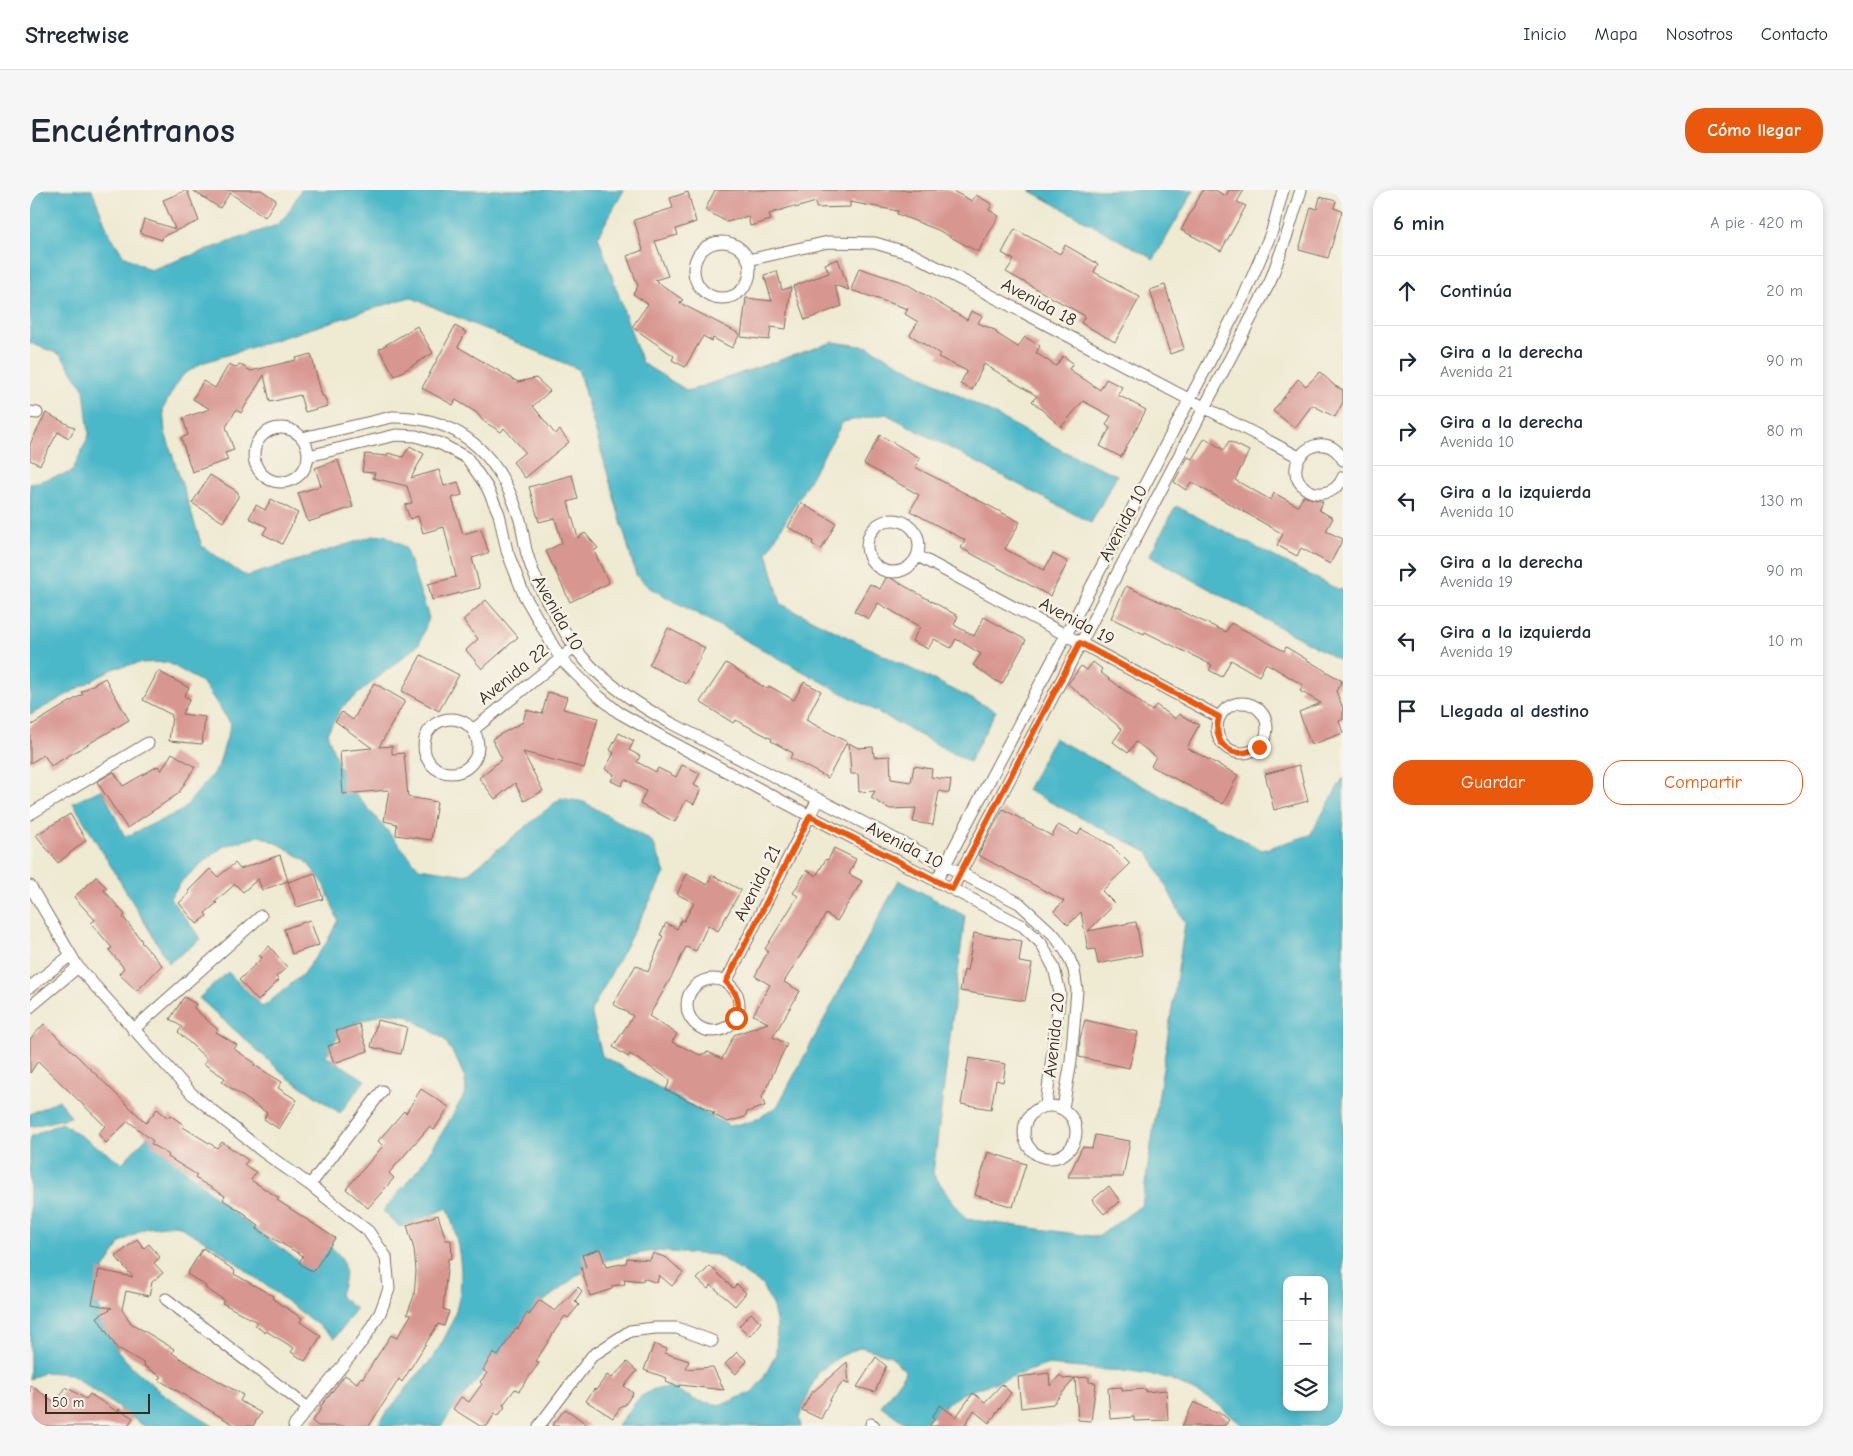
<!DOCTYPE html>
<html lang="es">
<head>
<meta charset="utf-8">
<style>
  :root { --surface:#fff; --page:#f6f6f7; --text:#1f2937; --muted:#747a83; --line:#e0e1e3; --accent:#ea580c }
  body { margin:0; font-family:"Comic Neue",sans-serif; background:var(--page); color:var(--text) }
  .controls { position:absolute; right:15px; bottom:15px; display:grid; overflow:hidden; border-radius:10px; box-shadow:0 2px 8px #0003 }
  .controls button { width:45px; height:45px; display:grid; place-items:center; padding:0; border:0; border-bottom:1px solid var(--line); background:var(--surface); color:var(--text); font:25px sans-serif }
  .scale { position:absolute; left:15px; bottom:12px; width:105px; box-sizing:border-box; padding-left:5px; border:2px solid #3b2a1e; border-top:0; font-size:14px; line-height:18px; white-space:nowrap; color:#3b2a1e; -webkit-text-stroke:4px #f7f3e8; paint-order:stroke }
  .stop { position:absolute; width:15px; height:15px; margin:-11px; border:4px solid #ea580c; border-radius:50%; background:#fff }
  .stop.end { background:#ea580c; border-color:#fff; box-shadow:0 1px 5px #0008 }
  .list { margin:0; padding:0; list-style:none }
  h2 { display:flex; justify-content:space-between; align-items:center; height:65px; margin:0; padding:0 20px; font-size:21px }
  h2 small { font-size:16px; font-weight:400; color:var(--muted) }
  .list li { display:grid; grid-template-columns:32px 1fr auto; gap:15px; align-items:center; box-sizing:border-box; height:70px; padding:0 20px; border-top:1px solid var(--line) }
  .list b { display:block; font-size:19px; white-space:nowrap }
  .list p { margin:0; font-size:16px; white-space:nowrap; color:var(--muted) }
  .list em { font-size:16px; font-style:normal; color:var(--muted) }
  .actions { display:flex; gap:10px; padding:15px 20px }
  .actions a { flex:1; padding:11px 0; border:1px solid var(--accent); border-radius:20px; text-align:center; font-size:18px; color:var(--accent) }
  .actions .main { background:var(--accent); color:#fff }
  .icon { flex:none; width:28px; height:28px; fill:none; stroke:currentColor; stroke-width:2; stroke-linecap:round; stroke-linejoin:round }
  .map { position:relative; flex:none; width:1313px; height:1236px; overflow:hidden; border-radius:20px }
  header { display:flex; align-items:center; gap:30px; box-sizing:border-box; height:70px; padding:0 25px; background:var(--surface); border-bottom:1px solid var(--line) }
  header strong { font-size:24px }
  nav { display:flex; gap:28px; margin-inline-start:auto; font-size:18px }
  .intro { display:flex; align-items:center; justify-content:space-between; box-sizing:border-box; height:120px; padding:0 30px }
  h1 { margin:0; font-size:35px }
  .button { padding:12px 22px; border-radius:20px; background:var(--accent); color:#fff; font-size:18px; font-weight:700 }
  main { display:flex; gap:30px; padding:0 30px }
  aside { flex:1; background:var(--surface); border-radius:20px; box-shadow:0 2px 8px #0003 }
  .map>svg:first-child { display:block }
  .water { fill:#4cb8c9; stroke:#447174; fill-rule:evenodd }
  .building { fill:#d89690 }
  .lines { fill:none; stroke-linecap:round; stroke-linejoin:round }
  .minor-casing { stroke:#7a6d5d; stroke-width:13 }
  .minor { stroke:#fff; stroke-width:11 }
  .route { stroke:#ea580c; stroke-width:6 }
  .labels { text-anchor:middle; stroke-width:5; stroke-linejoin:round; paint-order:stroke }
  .street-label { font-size:18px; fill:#3b2a1e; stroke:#f7f3e8 }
</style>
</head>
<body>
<header>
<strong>Streetwise</strong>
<nav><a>Inicio</a><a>Mapa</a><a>Nosotros</a><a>Contacto</a></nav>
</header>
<div class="intro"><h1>Encuéntranos</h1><a class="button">Cómo llegar</a></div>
<main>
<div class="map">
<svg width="1313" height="1236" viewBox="0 0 1313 1236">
  <rect width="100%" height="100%" fill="#f7f3e8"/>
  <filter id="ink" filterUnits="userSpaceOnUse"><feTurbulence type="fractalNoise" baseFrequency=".02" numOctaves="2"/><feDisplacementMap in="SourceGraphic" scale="10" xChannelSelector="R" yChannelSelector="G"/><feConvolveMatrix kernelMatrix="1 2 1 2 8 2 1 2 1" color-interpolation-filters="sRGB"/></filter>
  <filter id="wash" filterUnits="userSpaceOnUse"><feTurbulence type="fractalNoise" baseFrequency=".0096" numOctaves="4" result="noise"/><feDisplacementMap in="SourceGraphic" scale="20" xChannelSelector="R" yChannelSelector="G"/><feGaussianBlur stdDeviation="1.12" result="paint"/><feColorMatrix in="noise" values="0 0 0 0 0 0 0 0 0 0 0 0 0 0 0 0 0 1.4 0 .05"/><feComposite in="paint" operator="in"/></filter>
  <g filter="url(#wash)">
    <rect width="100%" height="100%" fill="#efead2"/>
    <!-- water -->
    <path class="water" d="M0,0H62L78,41L93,65L120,80L247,35L258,23L271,0H594L568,46L612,173L658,201L803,152L838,157L1033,261L1087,285L1061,333L856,224L813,232L737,363L751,414L966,521L939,572L620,398L606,385L548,179L380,107L172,173L153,185L143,200L133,219L135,242L172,356L212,384L218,386L343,346L355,345L375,357L399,428L389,454L312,517L297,543L314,590L389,678L436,685L531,608L554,612L623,652L635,683L561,821L572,866L699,936L723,931L747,917L869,690L935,726L903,984L936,1029L1068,1047L1112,1015L1155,733L1119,663L997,600L1024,548L1232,660L1280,645L1313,588V1236H1213L1185,1212L1138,1188L1100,1182L1016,1175L931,1204L888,1236H879L851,1216L876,1182L861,1166L831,1157L809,1167L789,1182L779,1201L769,1228L771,1236H587L610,1207L624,1199L642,1197L667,1211L691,1215L722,1202L733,1189L746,1164L747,1136L743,1117L732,1095L687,1065L623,1061L577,1070L548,1085L505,1118L482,1143L470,1163L428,1213L411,1236H347C359,1219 372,1204 385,1188C392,1179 402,1171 407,1161C439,1110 435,1073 418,1018L370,1037L353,1021L390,977L415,938L436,902L435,888L426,868L414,849L376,825L354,823L318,836L305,850L296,866L335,890L310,923L257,887L169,808L198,782L233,817L272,785L297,752L308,730L294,694L276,671L251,655L230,646L194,656L173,672L152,691L140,708L171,749L139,773L43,613L72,599L95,647L153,620L188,577L201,534L173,493L137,472L110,473L85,478L0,525V294L42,282L59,245L54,199L31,165L0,153ZM1257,1090H1294V1217H1257Z
      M999,0H1164L1124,69Z
      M1146,316L1309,400L1313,399V472L1119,366Z
      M29,910L41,927L0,937V924Z
      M31,933L92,973L118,946L201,1021L271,1073L294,1052C298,1056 306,1060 309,1065C318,1077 315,1093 309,1106L326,1119L305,1148L184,1056L147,1035L116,1038L91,1052L71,1084L67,1104L71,1129L87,1160L102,1177L132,1203L183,1236H114L40,1184L15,1182L0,1189V947Z"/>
    <g id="blocks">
      <!-- building -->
      <path class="building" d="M157,0L169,31L133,46L132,50L110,43L114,29L145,39L133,10Z
        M162,0H231L246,10L235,27L200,3L190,18Z
        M685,0H921L942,11L946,5L962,14L959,20L969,26L948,62L908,40L867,24L868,21L820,12V17L786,18V12L765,18L764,16L739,24L741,30L720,36L718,26L697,32L675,20Z
        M1173,0H1185L1196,6L1199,0H1214L1207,12L1216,16L1191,61L1151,40Z
        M658,2L666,32L646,39L648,45L625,51L638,86L625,90L653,110L650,113L710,144L702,158L683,148L682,151L673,146L655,177L642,170L644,166L602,137L618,114L603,104L608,96L597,66L613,60L604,30L643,18L640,8Z
        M1290,7L1306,11L1304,18L1312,21L1298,68L1269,60L1281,17L1287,19Z
        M985,39L1030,64L1035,55L1068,74L1064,82L1110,107L1085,152L1051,133L1055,126L976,82L984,70L972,63Z
        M808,69L819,100L804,95L812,116L775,130L763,96L799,83L795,74Z
        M829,78L875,93L937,130L941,121L952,126L948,133L967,141L966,143L988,157L995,147L1010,156L1006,163L1026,176L1033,166L1043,173L1039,179L1070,200L1076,189L1092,197L1088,205L1116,220L1091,267L1070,256L1080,238L1076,235L1081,226L1053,211L1031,237L1002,211L1007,206L954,174L942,200L930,194L937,181L908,167L910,164L880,145L888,132L875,124L878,119L821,100Z
        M747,81L752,100L761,97L756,139L741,137L739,150L711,147L716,108L742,111L734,85Z
        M1135,95L1154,159L1140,164L1120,100Z
        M387,136L403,163L365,186L349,159Z
        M425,136L436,142L428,157L488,192L506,188L520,201L503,216L525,244L530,240L539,252L495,288L483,272L495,262L474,238L471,242L453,231L447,223L426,210L423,215L392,198Z
        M281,164L292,206H294L298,216L275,222L270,205L240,212L234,185L211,223L206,220L196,237L204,260L195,263L198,270L162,282L151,248L158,245L153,228L180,219L163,209L173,191L185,198L199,174L207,178L209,174L221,181L266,170V168Z
        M1290,182L1305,196L1313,200V212L1305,227L1282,215L1265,238L1243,221L1268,189L1276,196Z
        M16,223L45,238L39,248L28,242L10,275L0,270V254Z
        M850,245L890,268L885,277L990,332L975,359L1014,380L1023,364L1038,372L1020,406L931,358L935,350L880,321L889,305L834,274Z
        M1175,248L1194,260L1199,251L1219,261L1205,290L1241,310L1244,303L1268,316L1273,306L1293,312L1289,320L1303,328L1296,341L1313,349L1300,374L1271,358L1267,366L1247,355L1253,344L1161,292L1156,300L1144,292L1158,267L1162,269Z
        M380,256L394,264L381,288L409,280L414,296L428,292L432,305L422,308L433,344L451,339L459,363L442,368L450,398L402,410L398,394L426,387L414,337L393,343L388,326L380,329L375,315L382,313L377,296L343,288L345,283L332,282L335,264L357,266L358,263L373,267Z
        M308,270L323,317L278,332L268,303L291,296L285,278Z
        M180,285L208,302V307L193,332L162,313Z
        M542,285L548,309L538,312L548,348L555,343L568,358L564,361L579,393L540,412L516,361L532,353L525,328L509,332L499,297Z
        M241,309L268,323L252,354L233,344L237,337L219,328L226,315L235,320Z
        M771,313L806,333L791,360L782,354L783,351L758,337Z
        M857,386L928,426L924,435L944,446L954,427L996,450L972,494L961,488L943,475L951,464L926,449L921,458L904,449L898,459L882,451L890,437L848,413L839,429L824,421L840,394L850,399Z
        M1096,396L1196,442L1201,433L1254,461L1256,457L1312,491L1306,501L1313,518V529L1309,531L1313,543L1281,555L1269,522L1291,513L1270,501L1273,495L1236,473L1229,486L1201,470L1192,487L1179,480L1182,475L1115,442L1114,444L1081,428Z
        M456,410L488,447L452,479L436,460L448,449L433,430Z
        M638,438L675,458L656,494L619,475Z
        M391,465L429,485L409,521L372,501Z
        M1063,472L1072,479L1070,482L1122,521L1126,515L1146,529L1149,524L1169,535L1157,558L1208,585L1193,614L1121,576L1126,567L1106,552L1098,563L1083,552L1092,539L1038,494L1051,476L1057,480Z
        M696,473L737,499L739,496L764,510L774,492L791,501L776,530L817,552L798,588L760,568L763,563L741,551L742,549L706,530L703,533L670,512Z
        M128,481L159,498L154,506L160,509L152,524L175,527L172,554L139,551L142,525L113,510Z
        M75,488L99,530L21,576L14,565L0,573V536L53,504L51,502Z
        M344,493L375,511L349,557L362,556V564L374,563L378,607L407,612L401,650L366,645L367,634L354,631L359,600L313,604L310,561L342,558L305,531L312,522L323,530Z
        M518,502L537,507L533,519L568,528L554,578L493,562L513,601L494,611L485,593L465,609L449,588L472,569L462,549L493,532L496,520L512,524Z
        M589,543L604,551L599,560L610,566L607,572L626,582L628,578L646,587L652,575L670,583L664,595L671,599L664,614L656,610L645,632L610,614L616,601L595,589L591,596L581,591L584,584L575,579L584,563L580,560Z
        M819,553L828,558L843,557L844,567L860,566L861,589L881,592L884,576L902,579L901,587L921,590L919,603L909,601L903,635L883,632L886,618L860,619L841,608L845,601L829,602L828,584H821Z
        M142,563L165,577L148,604L97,638L67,592L84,582L93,596L128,576L131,581Z
        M1269,575L1278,611L1244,620L1235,584Z
        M973,619L1022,646L1028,635L1048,645L1051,639L1081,655L1100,674L1072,701L1085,714L1058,741L1106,732L1112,765L1068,774L1065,759L1058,760L1051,722L1038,735L1024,721L1034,711L948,665Z
        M40,624L56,650L28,673L6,645Z
        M804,658L826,669L819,684L832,691L807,731L796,724L754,792L770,801L743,847L757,854L732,907L735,916L717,922L715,927L698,932L682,924L685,923L636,900L640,890L600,864L598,867L583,857L603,826L583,814L606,775L618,782L633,746L630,745L636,733L647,739L651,730L654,731L664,713L647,704L657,684L677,695L682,685L711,700L688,741L678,735L666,761L656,757L642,786L619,826L647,844L642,852L670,865L678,862L692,869L704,845L738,833L723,825L740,795L725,786L738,761L735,759L768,706L763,703L777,680L786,686L796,669L798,670Z
        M250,665L258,691L232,700L228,689L213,702L205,694L185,712L187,713L175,723L177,726L167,734L149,713L160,703L158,701L180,679L188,687L205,673L210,679Z
        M285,683L293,709L267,717L258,692Z
        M66,687L77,698L74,700L95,725L93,727L112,751L111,752L132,775L107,801L89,784L94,778L79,760L82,758L61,733L65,730L44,707Z
        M280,730L289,755L262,764L254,739Z
        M944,743L992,751L989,772L1002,774L995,811L930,801L934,780L937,781Z
        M239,756L257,777L246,787L249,790L228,811L209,790L232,768L229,765Z
        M154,807L166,814L164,818L188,840L186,842L207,855L204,859L225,873L224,875L252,892L248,898L267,910L249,939L234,929L237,923L192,892L195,888L174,874L177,869L148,842L152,837L140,829Z
        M347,830L377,837L371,864L341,857Z
        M1055,830L1108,842L1099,878L1049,867L1050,849Z
        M14,834L116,933L127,919L138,928L140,925L154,935L153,937L187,958L192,952L218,970L214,975L226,982L221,990L249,1008L247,1010L305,1048L283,1082L269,1073L273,1066L227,1039L229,1035L216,1027L217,1025L193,1010L195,1006L165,988L167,985L138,967L139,965L121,954L123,951L98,931L76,953L68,944L75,936L8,871L0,883V849Z
        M329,834L338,861L304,873L298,856L310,852L306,841Z
        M939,868L976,874L973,892L966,890L961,919L931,914Z
        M391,899L419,917L404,940L399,937L359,983L364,988L338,1018L316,999L353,956L348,951L374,921L376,923Z
        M1065,945L1100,951L1093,987H1038L1052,957L1062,958Z
        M958,962L996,974L983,1017L945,1005Z
        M1079,996L1090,1011L1074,1024L1062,1010Z
        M408,1025L416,1050H421L422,1068L418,1069L413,1119L419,1121L414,1136L408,1134L372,1192L369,1189L339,1236H288L282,1231L292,1218L290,1217L315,1185L327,1193L331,1187L333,1188L361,1145L367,1148L381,1125L377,1124L384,1106L386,1081L384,1059L377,1035Z
        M107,1049L114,1058L119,1054L130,1067L124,1073L133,1083L122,1092L119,1106L96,1101L92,1119L101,1133L144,1159L142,1163L159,1174L213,1205L210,1211L231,1223L223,1236H206L129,1190L132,1187L114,1176L115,1174L90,1159L88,1160L67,1127L82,1118L62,1114L69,1080L103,1087L86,1067Z
        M173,1058L205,1081L204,1084L243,1106L242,1108L250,1114L272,1128L270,1132L291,1146L275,1171L261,1162L264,1158L236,1141L235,1143L225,1135L227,1132L192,1113L194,1110L175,1098L176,1096L157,1084Z
        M570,1059L576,1077L596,1073L597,1068L620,1070L623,1063L637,1068L653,1083L642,1096L629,1085L627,1093L613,1088V1091L594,1089L595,1094L582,1096V1099L560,1106L551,1078L556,1077L552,1065Z
        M680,1076L703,1098L707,1094L716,1103L705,1116L681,1095L678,1099L667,1089Z
        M548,1097L552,1101L545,1111L549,1115L538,1128L535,1126L526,1139L506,1171L509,1173L489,1201L485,1199L473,1215L475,1217L468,1226L465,1223L457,1236H450L423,1219L431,1207L439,1212L452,1194L450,1192L457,1183L453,1180L463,1163L468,1166L486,1138L488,1139L497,1123L499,1125L509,1110L525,1121Z
        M721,1123L731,1132L720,1146L709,1136Z
        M624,1154L637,1159L635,1163L659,1171L656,1179L683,1177L694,1200L650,1195L649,1197L636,1192L637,1188L614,1180Z
        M707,1162L717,1171L706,1184L695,1174Z
        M846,1167L856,1176L845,1202L827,1197Z
        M597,1172L607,1181L594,1196L603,1203L594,1216L592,1215L583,1228L556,1211L564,1199L566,1200L577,1185L582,1188Z
        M817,1172L819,1194L813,1192L802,1206L791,1229L772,1220L782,1201L783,1202Z
        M1019,1183L1020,1196L1030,1185L1033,1189L1045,1188L1023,1214L991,1218L988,1187Z
        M1059,1187V1192L1066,1193L1061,1231L1048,1230L1045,1188Z
        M972,1194L981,1203L959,1233L944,1221L935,1234L938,1236H899L905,1229L902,1227L910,1215L926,1227L943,1203L955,1212Z
        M0,1195L26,1213L36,1197L56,1209L60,1204L88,1222L89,1219L103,1228L98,1236H0Z
        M1092,1197V1201L1116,1199V1202L1136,1200L1138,1230L1104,1231V1227L1080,1229L1078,1198Z
        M1164,1212L1186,1223L1188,1221L1199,1230L1194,1236H1152Z
        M535,1219L540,1222L559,1236H522Z"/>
    </g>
  </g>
  <g filter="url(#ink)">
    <use href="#blocks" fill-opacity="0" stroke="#7a6d5d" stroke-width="1"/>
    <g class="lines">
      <!-- minor casing -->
      <g class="minor-casing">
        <path id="minor" d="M664 80a28 28 0 1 1 56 0a28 28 0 1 1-56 0Z
          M718,70L798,52L845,53L882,64L1269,267
          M0,222L7,223
          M224 265a27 27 0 1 1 54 0a27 27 0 1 1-54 0Z
          M272,248L362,227C431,226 471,267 490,330C493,341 494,353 497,364C503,385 514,407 526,426C534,441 544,458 555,470C579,496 610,516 641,533L915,675L1215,104L1242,41L1253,0
          M278,266L366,245L386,246L411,254L437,268L457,297L469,324L477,361L494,405L530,468L566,504L588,522L634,548L780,626L922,699L1240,92L1257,45L1271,0
          M1313,270C1293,232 1246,274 1275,298C1280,302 1286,304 1293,303C1302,302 1310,296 1313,287
          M837 356a26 26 0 1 1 52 0a26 26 0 1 1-52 0Z
          M888,366L1189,527
          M1187 538a25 25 0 1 1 50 0a25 25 0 1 1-50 0Z
          M394 556a27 27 0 1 1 54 0a27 27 0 1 1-54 0Z
          M443,540L545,457
          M0,624L118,553
          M906,691L915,675L989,713L1025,746L1037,763L1044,780L1047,800L1041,871L1033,918
          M0,696L48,777L162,904L232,961L280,995L338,1041L356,1067L359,1099L350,1123L334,1149L264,1236
          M922,699L993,736L1011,753L1024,778L1030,803L1016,915
          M657 815a26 26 0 1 1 52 0a26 26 0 1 1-52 0Z
          M696,792L788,609
          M0,797L41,765
          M0,817L48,777
          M103,840L231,726
          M994 942a26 26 0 1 1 52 0a26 26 0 1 1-52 0Z
          M280,995L352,901
          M136,1109L278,1218
          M841,1234L844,1236
          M509,1236L562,1166L600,1141L625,1138H647L682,1151"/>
      </g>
      <!-- minor -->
      <use href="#minor" class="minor"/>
    </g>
  </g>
  <g class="lines" filter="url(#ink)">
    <!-- route -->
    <path class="route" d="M706,828C711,813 708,803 696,792L780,626L922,699L1050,453L1189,527C1181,556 1204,572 1229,557"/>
  </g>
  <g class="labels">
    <!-- street labels -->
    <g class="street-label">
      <text transform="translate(1009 112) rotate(28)" y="6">Avenida 18</text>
      <text transform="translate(1093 333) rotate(-62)" y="6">Avenida 10</text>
      <text transform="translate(528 423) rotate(60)" y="6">Avenida 10</text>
      <text transform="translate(1047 431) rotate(28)" y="6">Avenida 19</text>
      <text transform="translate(483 484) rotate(-39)" y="6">Avenida 22</text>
      <text transform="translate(875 655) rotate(27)" y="6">Avenida 10</text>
      <text transform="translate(727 693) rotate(-63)" y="6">Avenida 21</text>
      <text transform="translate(1024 845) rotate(-84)" y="6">Avenida 20</text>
    </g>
  </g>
</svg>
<div class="controls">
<button>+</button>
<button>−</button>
<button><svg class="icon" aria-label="layers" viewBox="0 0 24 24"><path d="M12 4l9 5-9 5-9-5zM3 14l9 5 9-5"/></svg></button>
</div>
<div class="scale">50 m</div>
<div class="stop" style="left:706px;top:828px"></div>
<div class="stop end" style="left:1229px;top:557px"></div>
</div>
<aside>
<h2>6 min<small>A pie · 420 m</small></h2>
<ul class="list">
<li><svg class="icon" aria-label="ahead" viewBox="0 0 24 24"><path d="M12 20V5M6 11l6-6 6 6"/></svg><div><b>Continúa</b></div><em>20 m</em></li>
<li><svg class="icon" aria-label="right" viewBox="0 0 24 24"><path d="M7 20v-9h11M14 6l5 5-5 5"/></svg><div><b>Gira a la derecha</b><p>Avenida 21</p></div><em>90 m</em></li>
<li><svg class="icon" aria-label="right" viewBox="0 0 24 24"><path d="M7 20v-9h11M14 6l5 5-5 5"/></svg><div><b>Gira a la derecha</b><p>Avenida 10</p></div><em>80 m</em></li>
<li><svg class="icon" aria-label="left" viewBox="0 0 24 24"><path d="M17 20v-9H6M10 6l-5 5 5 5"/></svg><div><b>Gira a la izquierda</b><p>Avenida 10</p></div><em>130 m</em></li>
<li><svg class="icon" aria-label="right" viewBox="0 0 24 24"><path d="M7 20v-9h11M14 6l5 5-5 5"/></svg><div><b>Gira a la derecha</b><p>Avenida 19</p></div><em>90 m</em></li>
<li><svg class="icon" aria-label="left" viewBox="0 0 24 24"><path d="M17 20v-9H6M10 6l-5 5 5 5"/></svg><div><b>Gira a la izquierda</b><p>Avenida 19</p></div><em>10 m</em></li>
<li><svg class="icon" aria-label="arrive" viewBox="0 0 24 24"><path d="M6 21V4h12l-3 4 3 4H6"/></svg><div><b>Llegada al destino</b></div></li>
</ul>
<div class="actions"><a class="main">Guardar</a><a>Compartir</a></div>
</aside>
</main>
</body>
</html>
